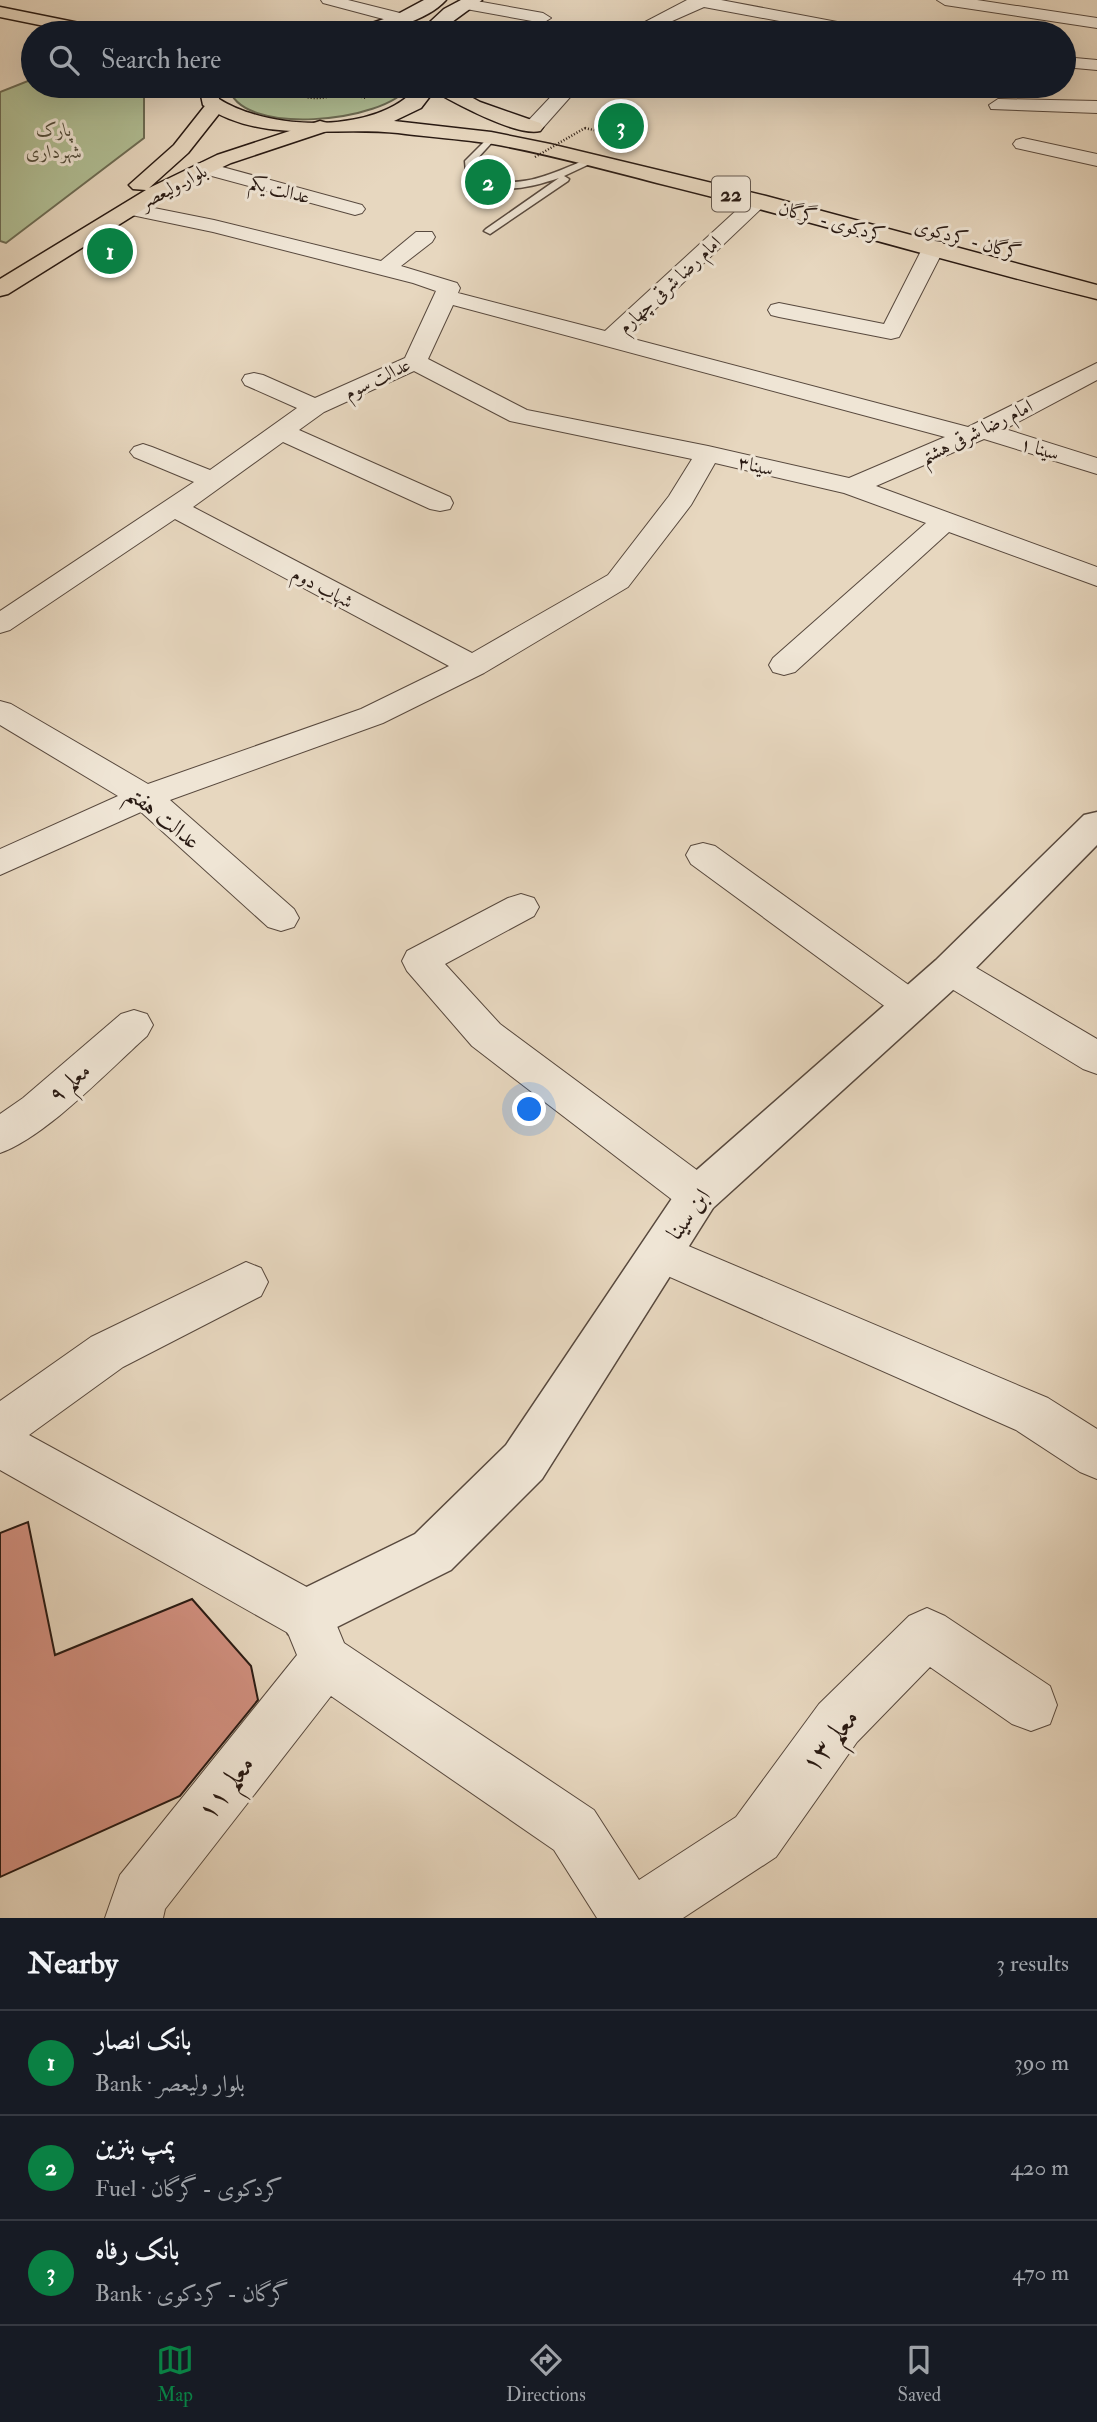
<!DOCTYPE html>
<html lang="en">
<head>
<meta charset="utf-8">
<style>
  :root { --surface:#171b24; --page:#20242c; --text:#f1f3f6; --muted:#9ea1a6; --line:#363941; --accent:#0b8043 }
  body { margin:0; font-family:"IM FELL Double Pica",Amiri,serif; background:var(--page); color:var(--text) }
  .you { position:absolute; left:530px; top:1110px; width:24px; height:24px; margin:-18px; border:5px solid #fff; border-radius:50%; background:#1a73e8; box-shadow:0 0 0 10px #1a73e833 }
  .badge { display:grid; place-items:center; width:46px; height:46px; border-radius:50%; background:var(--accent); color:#fff; font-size:23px; font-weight:700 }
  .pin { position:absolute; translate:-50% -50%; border:4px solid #fff; box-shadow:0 2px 7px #0006 }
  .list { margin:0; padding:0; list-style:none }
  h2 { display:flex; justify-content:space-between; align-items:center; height:91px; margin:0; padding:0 28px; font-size:30px }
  h2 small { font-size:23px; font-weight:400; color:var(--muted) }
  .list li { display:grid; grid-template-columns:46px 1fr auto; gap:21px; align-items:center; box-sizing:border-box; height:105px; padding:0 28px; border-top:2px solid var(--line) }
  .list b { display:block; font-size:26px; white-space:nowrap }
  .list p { margin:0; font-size:23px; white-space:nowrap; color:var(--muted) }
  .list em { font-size:23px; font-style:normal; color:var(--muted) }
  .icon { flex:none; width:38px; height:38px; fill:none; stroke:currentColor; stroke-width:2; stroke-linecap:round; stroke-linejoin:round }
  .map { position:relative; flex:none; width:1097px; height:1918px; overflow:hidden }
  .search { position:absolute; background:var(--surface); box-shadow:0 7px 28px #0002; left:21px; right:21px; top:21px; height:77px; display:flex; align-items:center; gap:18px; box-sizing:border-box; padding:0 24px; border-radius:38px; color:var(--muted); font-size:26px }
  .sheet { height:406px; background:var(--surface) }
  nav { display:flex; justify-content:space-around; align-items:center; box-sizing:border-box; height:98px; border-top:2px solid var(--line); background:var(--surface); font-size:19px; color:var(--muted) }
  nav a { display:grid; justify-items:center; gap:4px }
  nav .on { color:var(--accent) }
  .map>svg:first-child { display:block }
  .green { fill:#b1bf95; stroke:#6d6c54; stroke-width:2 }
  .building { fill:#d29080; stroke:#291a13; stroke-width:2 }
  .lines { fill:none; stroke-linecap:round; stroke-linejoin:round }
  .service-casing { stroke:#58493e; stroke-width:3 }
  .minor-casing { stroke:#58493e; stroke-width:2 }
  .tertiary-casing { stroke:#58493e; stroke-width:3 }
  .secondary-casing { stroke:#291a13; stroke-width:3 }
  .primary-casing { stroke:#291a13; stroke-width:3 }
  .trunk-casing { stroke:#291a13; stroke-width:3 }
  .path { stroke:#291a13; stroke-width:2.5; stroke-dasharray:1 2; stroke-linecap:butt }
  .service { fill:#efe5d5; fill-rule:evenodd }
  .minor { fill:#efe5d5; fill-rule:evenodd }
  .tertiary { fill:#efe5d5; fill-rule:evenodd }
  .secondary { fill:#efe5d5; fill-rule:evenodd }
  .primary { fill:#e7d7bf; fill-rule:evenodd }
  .trunk { fill:#e7d7bf; fill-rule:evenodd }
  .path-bridge { stroke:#291a13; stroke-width:2.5; stroke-dasharray:1 2; stroke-linecap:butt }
  .labels { text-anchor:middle; stroke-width:6; stroke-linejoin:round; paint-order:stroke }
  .far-park-label { font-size:19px; font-style:italic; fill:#524c3a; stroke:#efe5d5 }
  .far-street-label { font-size:19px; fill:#291a13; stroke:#efe5d5 }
  .shield { fill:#efe5d5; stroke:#64574d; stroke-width:2 }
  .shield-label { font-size:21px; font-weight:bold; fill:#291a13 }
  .street-label { font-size:23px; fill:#291a13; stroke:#efe5d5 }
  .near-street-label { font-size:28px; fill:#291a13; stroke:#efe5d5 }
</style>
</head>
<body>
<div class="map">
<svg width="1097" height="1918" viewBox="0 0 1097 1918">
  <rect width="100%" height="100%" fill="#e7d7bf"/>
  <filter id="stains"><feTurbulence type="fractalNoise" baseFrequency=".00286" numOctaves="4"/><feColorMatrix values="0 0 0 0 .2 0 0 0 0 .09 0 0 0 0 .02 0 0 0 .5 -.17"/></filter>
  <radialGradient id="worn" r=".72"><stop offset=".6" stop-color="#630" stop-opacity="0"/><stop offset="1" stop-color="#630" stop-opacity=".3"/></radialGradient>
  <!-- green -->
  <path class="green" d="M33,79V86H139L144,89V138L6,243L0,241V92Z
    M409,86C386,123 238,137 229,87Z"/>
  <!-- building -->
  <path class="building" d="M28,1522L55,1655L192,1599L251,1666L258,1700L180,1796L0,1877V1533Z"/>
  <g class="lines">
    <!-- service casing -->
    <g class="service-casing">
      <path id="service" d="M491,135L496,138L475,161L476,171C509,196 554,173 587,159L596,161L564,176L569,179L568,181L490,234L484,231L486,229L559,178C529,188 491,198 466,172L465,161Z"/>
    </g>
    <!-- minor casing -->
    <g class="minor-casing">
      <path id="minor" d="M321,0H348L408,15L410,19L402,24L323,3Z
        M471,0L543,13L551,18L543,23L466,9L458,4L460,1Z
        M687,0H721L869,28L877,33H844L704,7L645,33H624Z
        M937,0H977L1097,18V28L945,5Z
        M1064,57L1097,60V70L1064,67Z
        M561,86H580L540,131H526L524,127L526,123Z
        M998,99L1097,101V113L991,109L989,105Z
        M1023,138L1097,154V166L1016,148L1013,144L1016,140Z
        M204,162L362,205L365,209L362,213L355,215L197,172L194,168L197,164Z
        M758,195L765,197L768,201L765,205L626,337L968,427L1097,363V380L1005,429L1097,458V474L984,439L876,486L1097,567V586L949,532L795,672L784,675L773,672L769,665L773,658L926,523L844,493L715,463L691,505L628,587L484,673L383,723L170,800L294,909L299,918L294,927L281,931L268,927L141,812L0,875V849L118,796L0,725V701L11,704L148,784L361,709L449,666L175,519L10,630L0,633V611L194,482L134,457L130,452L134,447L143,444L152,447L210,470L297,408L245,385L242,380L245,375L254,373L263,375L315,398L405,358L436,291L413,283L213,232L122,213L119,209L122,205L129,203L214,220L381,261L416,232H432L435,237L432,242L401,266L457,283L460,288L458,293L605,331L751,197ZM453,305L945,437L849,478L708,446L527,410L428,359ZM414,371L510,421L692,459L669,496L608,575L472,653L193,507L283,442L430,509L440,511L450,509L453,503L450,497L299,430L324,412Z
        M934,241L942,242L945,247L899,337L891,339L779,317L771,315L768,310L771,305L779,303L884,324L923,247L926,242Z
        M703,843L715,846L924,996L930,1006L924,1016L911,1021L898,1016L691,864L686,855L691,846Z
        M521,894L534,898L539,907L534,916L445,964L500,1024L713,1182L719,1195L713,1208L698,1213L683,1208L472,1046L407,971L402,961L407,951L508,898Z
        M950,956L963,960L1097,1039V1074L1083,1069L937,980L932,970L937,960Z
        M134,1010L147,1014L153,1025L147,1036C109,1070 46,1137 0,1153V1114L23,1098L121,1014Z
        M660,1234L1048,1398L1097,1429V1479L1080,1472L1016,1430L645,1266L638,1253L645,1240Z
        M246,1262L261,1268L268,1282L261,1296L123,1367L29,1435L325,1597L344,1643L594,1810L639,1880L736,1817L819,1704L909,1616L927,1608L945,1616L1050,1686L1057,1705L1050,1724L1031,1731L1012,1724L930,1667L857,1742L776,1857L683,1918H597L554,1850L331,1696L165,1909L163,1918H105L120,1875L297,1655L288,1633L0,1470V1401L91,1337Z"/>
    </g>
    <!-- tertiary casing -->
    <g class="tertiary-casing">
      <path id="tertiary" d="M1097,812V845L964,980L713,1208L542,1479L451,1570L307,1642L288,1634L280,1615L288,1596L415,1534L506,1445L683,1182L936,960L1084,815Z"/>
    </g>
    <!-- secondary casing -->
    <g class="secondary-casing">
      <path id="secondary" d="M424,0H446C426,22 379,34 351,33L354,29L396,15Z
        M461,0H482L437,33H418L444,9Z"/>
    </g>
    <!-- primary casing -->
    <g class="primary-casing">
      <path id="primary" d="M215,100L222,102L225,106L222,110L188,153L149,188L217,155L320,121L327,123L330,127L327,131L231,163L176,189L8,294L0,296V279L146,190L133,189L129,185L174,145L208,102Z"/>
    </g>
    <!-- trunk casing -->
    <g class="trunk-casing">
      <path id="trunk" d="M0,7L104,28L113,33H79L0,17Z
        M199,86H217L219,99C269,131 379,135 418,86H451L480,102L540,123L543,127L540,131C517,137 455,103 434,91L421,108L394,121L491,132L550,144L766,196L1097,285V299C950,263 805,219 657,183C603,169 548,154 493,144C461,139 429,137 398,133C331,126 263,145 203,105Z"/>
    </g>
    <!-- path -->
    <path class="path" d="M287,86C303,104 334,100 351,86
      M344,92L366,98
      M251,94L287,88
      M585,128L606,133"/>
    <!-- service -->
    <use href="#service" class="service"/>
    <!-- minor -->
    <use href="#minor" class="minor"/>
    <!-- tertiary -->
    <use href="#tertiary" class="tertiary"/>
    <!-- secondary -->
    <use href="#secondary" class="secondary"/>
    <!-- primary -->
    <use href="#primary" class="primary"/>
    <!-- trunk -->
    <use href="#trunk" class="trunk"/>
    <!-- path-bridge -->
    <path class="path-bridge" d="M535,157L585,128"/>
  </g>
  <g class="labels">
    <!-- far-park labels -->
    <g class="far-park-label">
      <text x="54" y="136">پارک<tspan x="54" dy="22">شهرداری</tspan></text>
    </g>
    <!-- far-street labels -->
    <g class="far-street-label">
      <text transform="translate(173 186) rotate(-28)" y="7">بلوار ولیعصر</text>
      <text transform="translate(280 189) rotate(15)" y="7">عدالت یکم</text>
      <text transform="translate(832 221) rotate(15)" y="7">کردکوی - گرگان</text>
      <text transform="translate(968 239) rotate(15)" y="7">گرگان - کردکوی</text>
      <text transform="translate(669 284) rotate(-43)" y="7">امام رضا شرقی چهارم</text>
      <text transform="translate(377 378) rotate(-26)" y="7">عدالت سوم</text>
      <text transform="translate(976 431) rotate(-26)" y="7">امام رضا شرقی هشتم</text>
      <text transform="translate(1040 448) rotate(17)" y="7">سینا ۱</text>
      <text transform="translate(756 465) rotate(13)" y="7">سینا۳</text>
      <text transform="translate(323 587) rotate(28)" y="7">شهاب دوم</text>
    </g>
    <!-- shield labels -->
    <rect class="shield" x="712" y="176.5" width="38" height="35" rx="5"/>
    <g class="shield-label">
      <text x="731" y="201">22</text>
    </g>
    <!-- street labels -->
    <g class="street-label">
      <text transform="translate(164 817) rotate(39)" y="8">عدالت هفتم</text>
      <text transform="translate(69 1082) rotate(-41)" y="8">معلم ۹</text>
      <text transform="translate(688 1214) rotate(-54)" y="8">ابن سینا</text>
    </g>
    <!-- near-street labels -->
    <g class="near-street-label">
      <text transform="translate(829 1740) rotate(-51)" y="10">معلم ۱۳</text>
      <text transform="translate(225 1787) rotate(-52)" y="10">معلم ۱۱</text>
    </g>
  </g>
  <rect width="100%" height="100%" filter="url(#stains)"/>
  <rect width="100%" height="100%" fill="url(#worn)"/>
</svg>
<div class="you"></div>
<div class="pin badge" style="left:110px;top:251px">1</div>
<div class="pin badge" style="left:488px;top:182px">2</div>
<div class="pin badge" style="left:621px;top:126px">3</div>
<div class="search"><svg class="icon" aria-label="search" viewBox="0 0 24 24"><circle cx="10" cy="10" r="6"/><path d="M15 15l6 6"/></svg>Search here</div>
</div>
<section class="sheet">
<h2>Nearby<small>3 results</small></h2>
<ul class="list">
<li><span class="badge">1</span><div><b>بانک انصار</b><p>Bank · بلوار ولیعصر</p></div><em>390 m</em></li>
<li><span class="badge">2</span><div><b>پمپ بنزین</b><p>Fuel · کردکوی - گرگان</p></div><em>420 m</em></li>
<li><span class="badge">3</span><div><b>بانک رفاه</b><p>Bank · گرگان - کردکوی</p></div><em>470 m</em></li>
</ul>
</section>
<nav>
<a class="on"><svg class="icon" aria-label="map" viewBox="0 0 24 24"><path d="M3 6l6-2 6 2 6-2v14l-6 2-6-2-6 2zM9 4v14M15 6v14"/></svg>Map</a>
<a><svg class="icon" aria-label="directions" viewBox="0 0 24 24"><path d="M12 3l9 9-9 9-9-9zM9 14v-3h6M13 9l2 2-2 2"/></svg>Directions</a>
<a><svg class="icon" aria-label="saved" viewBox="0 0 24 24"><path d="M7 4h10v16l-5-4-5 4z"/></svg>Saved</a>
</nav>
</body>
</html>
